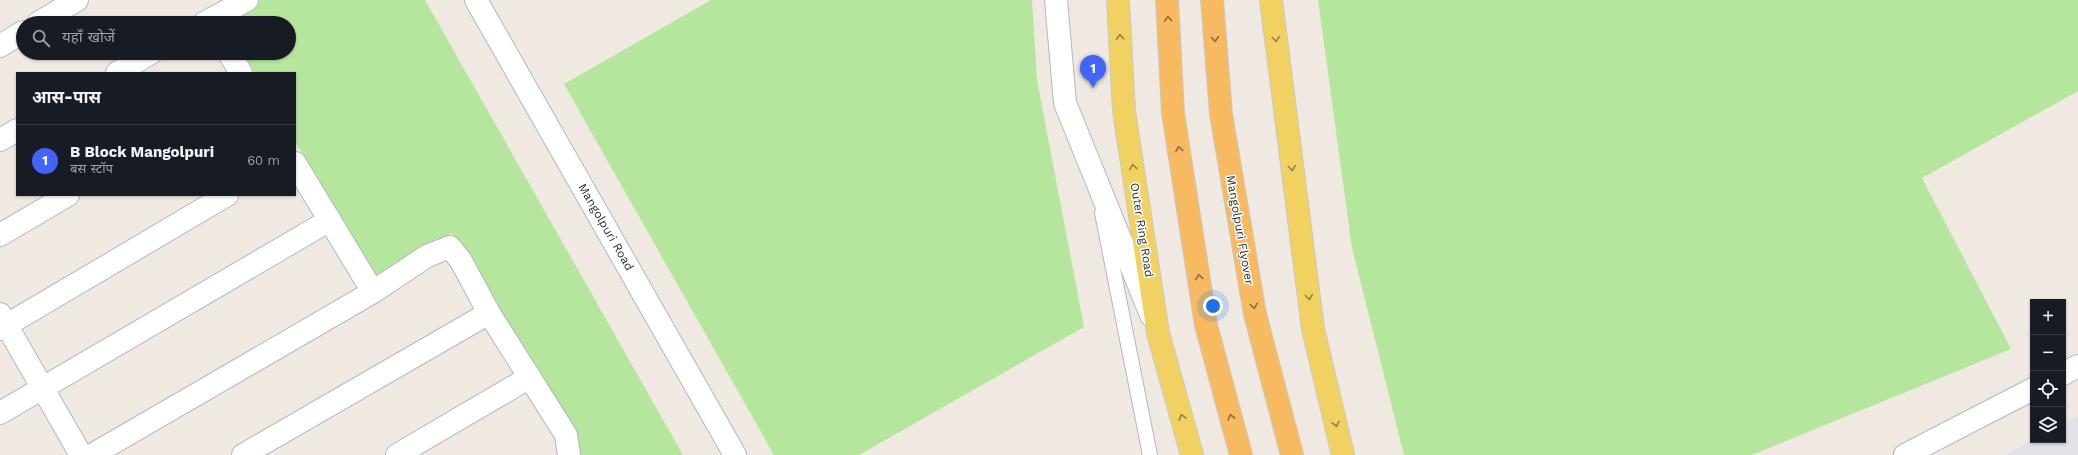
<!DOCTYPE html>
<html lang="hi">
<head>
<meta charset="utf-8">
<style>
  :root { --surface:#171b24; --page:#242831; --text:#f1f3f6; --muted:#9ea1a6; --line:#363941; --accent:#4264fb }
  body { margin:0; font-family:"Work Sans","Noto Sans Devanagari",sans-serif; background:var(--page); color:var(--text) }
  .controls { position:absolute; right:12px; bottom:12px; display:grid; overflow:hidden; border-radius:0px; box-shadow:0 1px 3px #0004 }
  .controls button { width:36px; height:36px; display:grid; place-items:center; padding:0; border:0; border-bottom:1px solid var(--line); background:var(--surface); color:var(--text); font:20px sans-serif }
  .you { position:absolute; left:1213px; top:306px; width:14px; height:14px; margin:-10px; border:3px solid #fff; border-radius:50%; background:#1a73e8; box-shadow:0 0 0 6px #1a73e833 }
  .badge { display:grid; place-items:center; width:26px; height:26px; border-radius:50%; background:var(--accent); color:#fff; font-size:13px; font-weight:700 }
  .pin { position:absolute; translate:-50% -33px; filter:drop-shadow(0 1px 2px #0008) }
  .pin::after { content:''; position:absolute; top:21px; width:14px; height:12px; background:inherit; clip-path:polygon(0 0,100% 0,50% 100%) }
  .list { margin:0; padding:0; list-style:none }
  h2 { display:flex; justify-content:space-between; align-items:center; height:52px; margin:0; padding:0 16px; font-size:17px }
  h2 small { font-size:13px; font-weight:400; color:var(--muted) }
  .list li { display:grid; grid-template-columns:26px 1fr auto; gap:12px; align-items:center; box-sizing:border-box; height:72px; padding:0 16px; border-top:1px solid var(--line) }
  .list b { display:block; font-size:15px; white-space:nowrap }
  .list p { margin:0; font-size:13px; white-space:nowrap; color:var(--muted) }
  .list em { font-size:13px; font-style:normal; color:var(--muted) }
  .icon { flex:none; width:22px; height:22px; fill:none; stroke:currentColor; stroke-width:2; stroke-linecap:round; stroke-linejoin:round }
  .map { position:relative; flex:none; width:2078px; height:455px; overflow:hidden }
  .search { position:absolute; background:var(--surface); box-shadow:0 1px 3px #0004; left:16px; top:16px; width:280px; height:44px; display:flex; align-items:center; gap:10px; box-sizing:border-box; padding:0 14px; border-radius:22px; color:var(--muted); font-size:15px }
  .panel { position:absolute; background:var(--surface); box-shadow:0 1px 3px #0004; left:16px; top:72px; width:280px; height:124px; border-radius:0px }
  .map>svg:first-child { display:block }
  .industrial { fill:#e3e1e8 }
  .green { fill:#b6e59e }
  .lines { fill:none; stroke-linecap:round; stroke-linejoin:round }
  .service-casing { stroke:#b4b7c1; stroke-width:16 }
  .minor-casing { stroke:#b4b7c1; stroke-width:24 }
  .tertiary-casing { stroke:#b4b7c1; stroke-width:24 }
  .primary-casing { stroke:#c9c9c9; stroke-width:24 }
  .trunk-casing { stroke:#c9c9c9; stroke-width:24 }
  .service { stroke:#fff; stroke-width:14 }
  .minor { stroke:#fff; stroke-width:22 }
  .tertiary { stroke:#fff; stroke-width:22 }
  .primary { stroke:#f2d163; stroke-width:22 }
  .trunk { stroke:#f8ba60; stroke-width:22 }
  .oneway { stroke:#896d44 }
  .oneway2 { stroke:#908048 }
  .labels { text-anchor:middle; stroke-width:3; stroke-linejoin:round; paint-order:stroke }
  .street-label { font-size:12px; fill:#2e2e2e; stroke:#fff }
</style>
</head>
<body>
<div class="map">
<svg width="2078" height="455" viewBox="0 0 2078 455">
  <rect width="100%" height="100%" fill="#efe9e1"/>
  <!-- industrial -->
  <path class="industrial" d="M2078,415V455H2005L2033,440H2063V424Z"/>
  <!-- green -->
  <path class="green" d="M260,0H425L683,455H581L452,233L376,278L295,141V73H255L243,53H289V23H226L225,21Z
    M711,0H1032L1037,80L1084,327L859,455H774L564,84Z
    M1318,0H2078V91L1922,178L2011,349L1752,455H1404L1352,248Z"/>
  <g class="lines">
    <!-- service casing -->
    <g class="service-casing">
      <path id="service" d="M1102,213L1150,455"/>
    </g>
    <!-- minor casing -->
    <g class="minor-casing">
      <path id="minor" d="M1056,0L1065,103L1151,315
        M38,23L77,0
        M204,23L247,0
        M0,46L23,32
        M229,53L241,73
        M117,73L151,53
        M0,140L17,130
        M295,163L373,292
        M0,235L68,195
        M0,314L81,455
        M0,329L227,195
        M0,413L330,220
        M92,455L373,292L427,256L450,247L461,261L489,313L566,435L569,455
        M243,455L489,313
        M397,455L530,377"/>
    </g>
    <!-- tertiary casing -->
    <g class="tertiary-casing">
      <path id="tertiary" d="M476,0L735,455
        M2063,374L2078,366
        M1905,455L2033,389"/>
    </g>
    <!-- primary casing -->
    <g class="primary-casing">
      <path id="primary" d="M1118,0L1124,111L1158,333L1192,455
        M1271,0L1313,329L1343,455"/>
    </g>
    <!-- trunk casing -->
    <g class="trunk-casing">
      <path id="trunk" d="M1167,0L1173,113L1206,325L1241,455
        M1212,0L1221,114L1255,314L1292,455"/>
    </g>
    <!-- service -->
    <use href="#service" class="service"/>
    <!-- minor -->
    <use href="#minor" class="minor"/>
    <!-- tertiary -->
    <use href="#tertiary" class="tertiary"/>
    <!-- primary -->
    <use href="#primary" class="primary"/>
    <!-- trunk -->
    <use href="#trunk" class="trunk"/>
  </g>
  <!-- one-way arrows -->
  <defs><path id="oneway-chevron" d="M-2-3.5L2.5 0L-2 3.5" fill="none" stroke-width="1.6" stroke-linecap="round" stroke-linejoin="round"/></defs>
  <g class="oneway">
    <use href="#oneway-chevron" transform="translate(1168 19) rotate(-93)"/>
    <use href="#oneway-chevron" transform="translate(1215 39) rotate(86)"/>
    <use href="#oneway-chevron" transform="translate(1179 149) rotate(-99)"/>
    <use href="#oneway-chevron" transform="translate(1199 277) rotate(-99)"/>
    <use href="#oneway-chevron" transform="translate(1254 306) rotate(80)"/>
    <use href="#oneway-chevron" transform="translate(1231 417) rotate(-105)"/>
  </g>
  <g class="oneway2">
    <use href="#oneway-chevron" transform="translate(1120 37) rotate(-93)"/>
    <use href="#oneway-chevron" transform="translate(1276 39) rotate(83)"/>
    <use href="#oneway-chevron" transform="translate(1133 167) rotate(-99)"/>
    <use href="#oneway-chevron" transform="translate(1292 168) rotate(83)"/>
    <use href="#oneway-chevron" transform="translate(1309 297) rotate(83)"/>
    <use href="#oneway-chevron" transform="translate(1182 417) rotate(-105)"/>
    <use href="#oneway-chevron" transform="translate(1336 424) rotate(77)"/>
  </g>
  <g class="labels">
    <!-- street labels -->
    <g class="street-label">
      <text transform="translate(606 227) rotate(60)" y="4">Mangolpuri Road</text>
      <text transform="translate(1142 230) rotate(81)" y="4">Outer Ring Road</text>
      <text transform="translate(1240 230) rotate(80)" y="4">Mangolpuri Flyover</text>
    </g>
  </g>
</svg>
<div class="controls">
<button>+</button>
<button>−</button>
<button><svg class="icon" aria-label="locate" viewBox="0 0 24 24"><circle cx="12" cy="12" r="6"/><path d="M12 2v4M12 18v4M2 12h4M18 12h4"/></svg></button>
<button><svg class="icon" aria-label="layers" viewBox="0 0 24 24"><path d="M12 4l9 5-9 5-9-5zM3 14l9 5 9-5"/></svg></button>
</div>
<div class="you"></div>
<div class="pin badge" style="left:1093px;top:88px">1</div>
<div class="search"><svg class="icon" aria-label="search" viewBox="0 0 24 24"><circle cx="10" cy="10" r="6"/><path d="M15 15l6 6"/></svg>यहाँ खोजें</div>
<section class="panel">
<h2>आस-पास<small></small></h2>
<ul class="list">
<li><span class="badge">1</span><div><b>B Block Mangolpuri</b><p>बस स्टॉप</p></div><em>60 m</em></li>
</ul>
</section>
</div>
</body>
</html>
